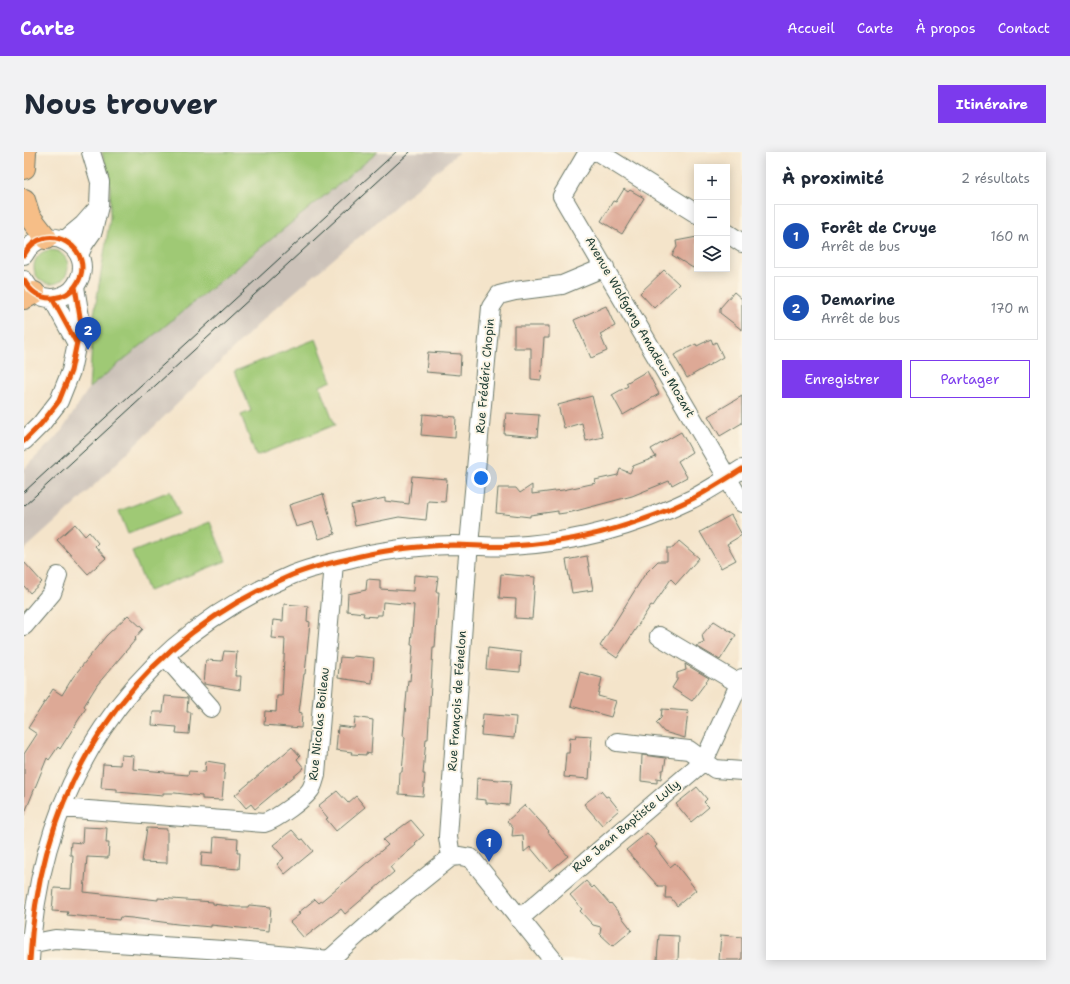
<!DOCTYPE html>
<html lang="fr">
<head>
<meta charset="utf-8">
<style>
  :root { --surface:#fff; --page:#f2f2f3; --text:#1f2937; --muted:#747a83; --line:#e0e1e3; --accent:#7c3aed }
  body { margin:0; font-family:"Shantell Sans",sans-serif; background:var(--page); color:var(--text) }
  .controls { position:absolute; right:12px; top:12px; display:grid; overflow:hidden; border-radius:0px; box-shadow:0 2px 10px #0003 }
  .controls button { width:36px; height:36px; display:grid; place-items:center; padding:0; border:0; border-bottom:1px solid var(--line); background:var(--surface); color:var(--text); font:20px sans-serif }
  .you { position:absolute; left:457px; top:326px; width:14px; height:14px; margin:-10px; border:3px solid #fff; border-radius:50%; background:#1a73e8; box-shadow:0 0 0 6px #1a73e833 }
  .badge { display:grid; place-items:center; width:26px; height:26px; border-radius:50%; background:var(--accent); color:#fff; font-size:13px; font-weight:700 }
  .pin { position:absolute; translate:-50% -33px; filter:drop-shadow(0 1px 2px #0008) }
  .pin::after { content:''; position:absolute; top:21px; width:14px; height:12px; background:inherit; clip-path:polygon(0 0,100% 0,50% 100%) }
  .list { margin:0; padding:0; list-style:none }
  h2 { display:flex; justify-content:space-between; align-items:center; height:52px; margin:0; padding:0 16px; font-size:17px }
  h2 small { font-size:13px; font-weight:400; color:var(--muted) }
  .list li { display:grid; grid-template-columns:26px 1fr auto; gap:12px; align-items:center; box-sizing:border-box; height:64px; margin:0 8px 8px; padding:0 8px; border:1px solid var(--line); border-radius:0px }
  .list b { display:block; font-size:15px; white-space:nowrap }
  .list p { margin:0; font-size:13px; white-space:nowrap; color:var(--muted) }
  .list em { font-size:13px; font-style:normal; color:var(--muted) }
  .actions { display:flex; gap:8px; padding:12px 16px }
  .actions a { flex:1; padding:9px 0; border:1px solid var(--accent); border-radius:0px; text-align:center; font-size:14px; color:var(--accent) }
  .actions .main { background:var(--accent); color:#fff }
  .icon { flex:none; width:22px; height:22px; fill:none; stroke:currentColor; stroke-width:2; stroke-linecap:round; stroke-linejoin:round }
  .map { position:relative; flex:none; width:718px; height:808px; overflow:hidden; border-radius:0px }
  header { display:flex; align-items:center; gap:24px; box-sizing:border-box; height:56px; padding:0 20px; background:var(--accent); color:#fff }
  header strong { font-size:19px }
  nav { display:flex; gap:22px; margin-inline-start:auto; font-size:14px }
  .intro { display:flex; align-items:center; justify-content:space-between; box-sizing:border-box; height:96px; padding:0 24px }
  h1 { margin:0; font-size:28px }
  .button { padding:10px 18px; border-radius:0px; background:var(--accent); color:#fff; font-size:14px; font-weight:700 }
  main { display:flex; gap:24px; padding:0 24px }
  aside { flex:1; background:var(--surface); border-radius:0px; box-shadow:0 2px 10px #0003 }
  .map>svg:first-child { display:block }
  .industrial { fill:#ccc2b9 }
  .green { fill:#9fc975; stroke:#5f8354 }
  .building { fill:#dda996 }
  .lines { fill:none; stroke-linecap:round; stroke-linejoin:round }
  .minor-casing { stroke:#6a7768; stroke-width:20 }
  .major-casing { stroke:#6a7768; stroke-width:24 }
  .minor { stroke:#fff; stroke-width:18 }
  .major { stroke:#f6be87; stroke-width:22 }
  .tram { stroke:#1f3d34; stroke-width:1 }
  .cycleway-casing { stroke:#fcf5e5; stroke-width:8 }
  .cycleway { stroke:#e8590c; stroke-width:5 }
  .labels { text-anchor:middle; stroke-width:4; stroke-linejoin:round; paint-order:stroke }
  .street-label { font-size:12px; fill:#1f3d34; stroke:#fcf5e5 }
</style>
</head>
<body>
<header>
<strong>Carte</strong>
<nav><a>Accueil</a><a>Carte</a><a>À propos</a><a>Contact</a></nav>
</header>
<div class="intro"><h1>Nous trouver</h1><a class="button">Itinéraire</a></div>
<main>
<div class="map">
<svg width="718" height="808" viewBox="0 0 718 808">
  <rect width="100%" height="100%" fill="#fcf5e5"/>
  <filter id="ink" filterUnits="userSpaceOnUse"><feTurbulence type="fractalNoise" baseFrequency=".025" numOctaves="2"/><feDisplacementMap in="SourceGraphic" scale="8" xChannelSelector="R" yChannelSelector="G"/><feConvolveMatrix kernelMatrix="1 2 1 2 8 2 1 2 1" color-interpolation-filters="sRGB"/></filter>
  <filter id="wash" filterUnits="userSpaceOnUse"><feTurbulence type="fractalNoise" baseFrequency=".012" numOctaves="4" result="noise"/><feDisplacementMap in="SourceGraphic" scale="16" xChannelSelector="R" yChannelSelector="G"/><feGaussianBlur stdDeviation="0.9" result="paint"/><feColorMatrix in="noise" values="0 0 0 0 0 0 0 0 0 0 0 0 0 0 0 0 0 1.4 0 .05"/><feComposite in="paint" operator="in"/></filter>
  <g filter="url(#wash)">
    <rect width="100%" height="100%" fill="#f4e4ca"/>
    <!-- industrial -->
    <path class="industrial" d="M354,0H435L246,161L51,352L0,398V317L37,280L65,236Z"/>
    <!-- green -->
    <path class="green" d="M78,0H354L65,236L70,163L86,66V35Z
      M10 115a17 17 0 1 1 34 0a17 17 0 1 1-34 0Z
      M292,187L308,229L296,234L311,273L232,304L217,263L227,259L211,219Z
      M146,339L155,362L104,382L95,359Z
      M186,370L202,409L124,439L108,400Z"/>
    <g id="blocks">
      <!-- building -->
      <path class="building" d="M600,37L604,40L606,38L620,46L598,82L577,69L589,49L592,50Z
        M673,85V110L669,116L648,103L653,95L652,89Z
        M640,118L655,132L630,156L616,141Z
        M710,140L718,147V178L696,161V156Z
        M582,154L591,174L576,182L583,199L567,206L550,168Z
        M490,174H525V186H520L517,228L507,227V196H490Z
        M687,187L689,192L692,190L699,205L663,226L650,203L672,192L673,194Z
        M404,200L437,202L436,223L402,220Z
        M623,219L635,242L599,263L588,243L604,234L602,231Z
        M568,244L579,285L562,289L558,271L540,276L534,253Z
        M718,244V271L696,284L684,264Z
        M482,261L515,263L513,285L480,282Z
        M399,262L432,265L431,286L397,283Z
        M657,280L668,300L654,309L663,325L648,333L645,329L608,344L548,360L534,362V359L506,363V365L472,361L474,336H492L496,341L508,333V342L539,338L572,331L571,328L594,323L596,317L606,321L609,314L632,305L627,297Z
        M388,324L423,327L421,350L404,349L402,368L375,365L331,374L327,353L361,346V349L385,352Z
        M299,342L311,382L295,387L289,370L272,375L265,353Z
        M707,363L718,383L703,392L712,408L697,416L676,380Z
        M51,372L61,384L65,380L74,391L71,394L82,406L64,422L33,388Z
        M655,389L675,406L652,432L647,427L629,454L627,453L593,506L576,494L621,422L634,409H643V396H649Z
        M563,404L569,438L548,441L542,408Z
        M0,410L18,430L6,441L0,434Z
        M477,422L511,425L508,467L491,466L492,447L475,446Z
        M390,423L414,425L412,440H415L411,495H409L404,587H402L399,622H401L399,644L375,642L376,620H378L381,585L379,584L384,528L386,529L389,493H387L390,453L359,450L358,463H353V465L339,464L340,461L323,459L324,442L342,438L343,427L356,428V437L389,439Z
        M260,452L284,454L283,469L286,470L281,522H280L275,560L278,561L277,576L240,573L241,559L252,560L253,544H258L261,487L247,486L249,468L259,469Z
        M104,463L119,477L111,486L112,487L73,533L60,554L62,556L36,597L34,595L25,608L23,606L0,663V602L13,582L4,576L29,537L38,543L49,525L82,484Z
        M690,469L712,483L696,508L672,494L680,491L678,483Z
        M464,496L497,500L496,520L462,517Z
        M200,499L213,500L211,524H217L216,538L180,532L182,508L198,509Z
        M329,504L350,506L348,531L314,526L316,505L328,506Z
        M661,512L685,526L668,549L648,536L653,528V521L662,518Z
        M556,520L578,526L574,544L592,549L587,565L547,554Z
        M141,544L164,546L163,560H167L165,582L152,581L153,575L128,573L129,560H139Z
        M638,557L664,559L661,586L640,580L632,571L637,566Z
        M459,562L492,565L490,586L457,583Z
        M331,565L349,568L347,602L342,601V603L327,602L328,600L312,598L314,574L330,576Z
        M552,583L568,584L565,627L540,625L542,601H545L546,585L551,586Z
        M268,595L276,604L273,607L280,616L231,657L227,652L222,656L211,643Z
        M97,603L110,604L109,617L141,620V621L164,623L165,619L181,620L182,609L201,612L198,648L178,647V644L151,641H139V644L93,640V637L77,636L79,612L96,613Z
        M618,603L642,606L640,618H638L637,627L633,626V631L617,629Z
        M453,626L487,629L485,653L462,651V648L452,647Z
        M673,635L683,647L680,650L685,655L667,670L652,652Z
        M313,639L324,651L332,644L341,655L312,679L302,667L304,666L294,654Z
        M577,639L582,645L584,644L595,658L578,673L560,652Z
        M501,653L525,679L524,680L544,704L526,719L506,695L500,700L499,683L488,684L489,676L483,669Z
        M387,668L400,683L391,691L392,693L366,715L370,720L321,762L317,757L280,786L266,770L276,762L274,761L291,747L295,751L364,693L359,688Z
        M59,675L83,676L82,691H85L84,706L63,705L60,740L134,748V746L189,750V752L213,755H224L225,753L247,755L245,779L187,773V775L153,772L108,766L96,765L95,768L43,763L44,760L28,759L30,736L47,737L49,703H46L47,690L58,691Z
        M123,676L143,677V711L118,710Z
        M268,678L277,688L279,687L289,699L261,722L253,712L260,706L249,693Z
        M623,681L633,693L631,695L646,715L651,711L672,738L653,754L647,746H641L642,734H634L602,698Z
        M190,685L214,687L213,701H216L215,717L177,714L178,700L189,701Z
        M562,729L568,736L570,734L586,752L587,751L608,778L589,794L576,782L577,775L569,773L556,759L558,757L546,743Z
        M635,783L655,784L654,808H633Z
        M697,783L718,785V808H695Z"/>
    </g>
  </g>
  <g filter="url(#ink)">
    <use href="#blocks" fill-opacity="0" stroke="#6a7768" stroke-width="1"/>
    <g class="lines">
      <!-- minor casing -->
      <g class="minor-casing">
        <path id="minor" d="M564,0L538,44L718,351
          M574,0L673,62
          M703,81L718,91
          M41,88L59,73L73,57
          M0,103C21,64 76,98 52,133C47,141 38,145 29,146C16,147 6,139 0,128
          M55,103L60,92L69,79L75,54L76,30L67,0
          M28,146L52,190
          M0,289L17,272L35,249L47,219L57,171L51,135
          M0,474L28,441L34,424
          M635,484L714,531
          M141,504L187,556
          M593,590L665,598L691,617L718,619
          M37,656L240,671C251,668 284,645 288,635C290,631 291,626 292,623L310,411
          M427,705L424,685L443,415L467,155L475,143L491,139L538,133L581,115
          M495,767L680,609L718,526
          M0,793L31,787L214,799L306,808
          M6,808C15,633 105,492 268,423C285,416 306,411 324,407C358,398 394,394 429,393C448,393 468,396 487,394C549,391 612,374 668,347C685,338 702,327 718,317
          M305,808L361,758L427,705L436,704L447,706L529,808"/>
      </g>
      <!-- major casing -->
      <g class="major-casing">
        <path id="major" d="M0,16L1,0
          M0,48L5,64L22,86
          M0,146L10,141"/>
      </g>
      <!-- minor -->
      <use href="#minor" class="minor"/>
      <!-- major -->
      <use href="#major" class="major"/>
      <!-- tram -->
      <path class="tram" d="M0,340L372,0
        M0,354L386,0"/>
      <!-- cycleway casing -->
      <g class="cycleway-casing">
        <path id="cycleway" d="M0,103C21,64 76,98 52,133C47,141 38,145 29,146C16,147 6,139 0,128
          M28,146L52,190
          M0,289L17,272L35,249L47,219L57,171L51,135
          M6,808C15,633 105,492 268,423C285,416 306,411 324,407C358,398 394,394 429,393C448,393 468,396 487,394C549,391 612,374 668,347C685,338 702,327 718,317"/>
      </g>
      <!-- cycleway -->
      <use href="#cycleway" class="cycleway"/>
    </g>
  </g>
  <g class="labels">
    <!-- street labels -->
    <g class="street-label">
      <text transform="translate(616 175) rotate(60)" y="4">Avenue Wolfgang Amadeus Mozart</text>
      <text transform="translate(461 224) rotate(-85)" y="4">Rue Frédéric Chopin</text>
      <text transform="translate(433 549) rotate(-86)" y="4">Rue François de Fénelon</text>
      <text transform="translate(295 572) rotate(-84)" y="4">Rue Nicolas Boileau</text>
      <text transform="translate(602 674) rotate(-40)" y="4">Rue Jean Baptiste Lully</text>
    </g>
  </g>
</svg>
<div class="controls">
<button>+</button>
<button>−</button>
<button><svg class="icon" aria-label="layers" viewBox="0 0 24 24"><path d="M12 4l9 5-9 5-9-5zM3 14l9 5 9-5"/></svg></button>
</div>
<div class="you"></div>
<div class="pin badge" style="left:465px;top:710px;background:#1a4fb4">1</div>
<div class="pin badge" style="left:64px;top:198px;background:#1a4fb4">2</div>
</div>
<aside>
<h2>À proximité<small>2 résultats</small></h2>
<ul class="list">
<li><span class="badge" style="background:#1a4fb4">1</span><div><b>Forêt de Cruye</b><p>Arrêt de bus</p></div><em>160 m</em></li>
<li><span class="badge" style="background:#1a4fb4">2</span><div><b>Demarine</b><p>Arrêt de bus</p></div><em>170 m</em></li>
</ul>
<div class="actions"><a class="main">Enregistrer</a><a>Partager</a></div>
</aside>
</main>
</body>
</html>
